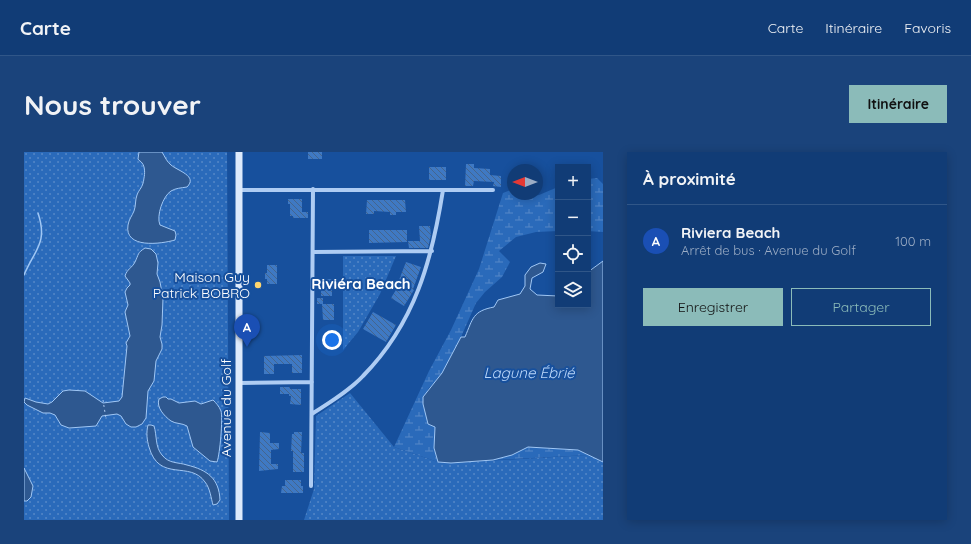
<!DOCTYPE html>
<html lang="fr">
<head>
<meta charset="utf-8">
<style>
  :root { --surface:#113c76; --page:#1a437b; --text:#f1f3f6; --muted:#9cadc5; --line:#305688; --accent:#8bbbb9 }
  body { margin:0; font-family:Quicksand,sans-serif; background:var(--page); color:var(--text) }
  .controls { position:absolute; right:12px; top:12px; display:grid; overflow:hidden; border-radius:0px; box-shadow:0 2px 10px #0003 }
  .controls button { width:36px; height:36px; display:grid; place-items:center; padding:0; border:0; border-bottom:1px solid var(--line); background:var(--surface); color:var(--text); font:20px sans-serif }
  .compass { position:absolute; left:483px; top:12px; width:36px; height:36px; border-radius:50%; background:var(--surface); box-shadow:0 2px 10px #0003; rotate:270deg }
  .you { position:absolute; left:308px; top:188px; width:14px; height:14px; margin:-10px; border:3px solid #fff; border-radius:50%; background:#1a73e8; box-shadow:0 0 0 6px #1a73e833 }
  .badge { display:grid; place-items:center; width:26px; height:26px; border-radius:50%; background:var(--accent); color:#fff; font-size:13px; font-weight:700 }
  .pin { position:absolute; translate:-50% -33px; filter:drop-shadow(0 1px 2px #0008) }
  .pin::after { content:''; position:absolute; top:21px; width:14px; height:12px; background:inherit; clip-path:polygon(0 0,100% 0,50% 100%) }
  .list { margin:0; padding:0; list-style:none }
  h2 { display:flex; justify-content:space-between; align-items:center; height:52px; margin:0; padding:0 16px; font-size:17px }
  h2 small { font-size:13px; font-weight:400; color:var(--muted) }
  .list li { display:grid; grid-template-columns:26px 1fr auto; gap:12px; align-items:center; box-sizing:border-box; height:72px; padding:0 16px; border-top:1px solid var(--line) }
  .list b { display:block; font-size:15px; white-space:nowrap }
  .list p { margin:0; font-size:13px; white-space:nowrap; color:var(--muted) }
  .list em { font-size:13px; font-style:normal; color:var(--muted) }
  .actions { display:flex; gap:8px; padding:12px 16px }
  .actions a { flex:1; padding:9px 0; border:1px solid var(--accent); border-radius:0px; text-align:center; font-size:14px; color:var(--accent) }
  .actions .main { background:var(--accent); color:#111 }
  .icon { flex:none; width:22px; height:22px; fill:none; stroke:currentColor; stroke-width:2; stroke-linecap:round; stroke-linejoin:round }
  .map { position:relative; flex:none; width:579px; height:368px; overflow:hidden; border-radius:0px }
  header { display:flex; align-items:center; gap:24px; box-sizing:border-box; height:56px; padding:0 20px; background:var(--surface); border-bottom:1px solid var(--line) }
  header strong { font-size:19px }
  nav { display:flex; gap:22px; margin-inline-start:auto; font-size:14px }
  .intro { display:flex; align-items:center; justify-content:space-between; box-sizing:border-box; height:96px; padding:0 24px }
  h1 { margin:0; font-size:28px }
  .button { padding:10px 18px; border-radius:0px; background:var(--accent); color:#111; font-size:14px; font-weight:700 }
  main { display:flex; gap:24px; padding:0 24px }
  aside { flex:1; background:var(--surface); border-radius:0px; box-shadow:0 2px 10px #0003 }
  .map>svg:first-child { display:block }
  .grass { fill:url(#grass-dots) }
  .wetland { fill:url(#wetland-marsh) }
  .water { fill:#2e5890; stroke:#a0c7f5 }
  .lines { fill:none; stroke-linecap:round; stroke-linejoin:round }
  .stream { stroke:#a0c7f5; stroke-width:1.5 }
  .building { fill:url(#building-back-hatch) }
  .path { stroke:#aeccf3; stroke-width:1; stroke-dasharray:2 3; stroke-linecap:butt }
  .minor { stroke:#aeccf3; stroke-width:4 }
  .secondary { stroke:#ddeafc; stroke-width:7 }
  .poi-dot { fill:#ffd66f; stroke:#17509d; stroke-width:1.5 }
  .labels { text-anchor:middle; stroke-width:4; stroke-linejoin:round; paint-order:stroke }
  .poi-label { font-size:14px; fill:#fff; stroke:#17509d; text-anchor:end }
  .street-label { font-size:14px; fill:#fff; stroke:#17509d }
  .neighbourhood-label { font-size:15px; font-weight:bold; fill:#fff; stroke:#17509d }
  .water-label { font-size:15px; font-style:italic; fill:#bad6f9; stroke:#17509d }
</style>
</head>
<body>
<header>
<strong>Carte</strong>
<nav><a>Carte</a><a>Itinéraire</a><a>Favoris</a></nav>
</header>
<div class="intro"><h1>Nous trouver</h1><a class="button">Itinéraire</a></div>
<main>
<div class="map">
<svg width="579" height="368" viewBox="0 0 579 368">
  <defs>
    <pattern id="grass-dots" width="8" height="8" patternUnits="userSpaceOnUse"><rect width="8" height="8" fill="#2a6aba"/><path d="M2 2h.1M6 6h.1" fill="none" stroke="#5588c8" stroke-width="1.8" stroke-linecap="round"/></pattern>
    <pattern id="wetland-marsh" width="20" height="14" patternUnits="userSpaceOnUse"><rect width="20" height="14" fill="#2a6aba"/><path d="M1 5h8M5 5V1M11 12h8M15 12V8" fill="none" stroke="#5588c8"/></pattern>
    <pattern id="building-back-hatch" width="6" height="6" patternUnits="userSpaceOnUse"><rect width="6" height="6" fill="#3f79c3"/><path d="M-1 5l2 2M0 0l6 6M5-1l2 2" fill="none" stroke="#45658d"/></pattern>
  </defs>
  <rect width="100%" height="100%" fill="#17509d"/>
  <!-- grass -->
  <path class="grass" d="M0,0H203L205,368H0Z
    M319,104H372L356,142L334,180L319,198Z
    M326,241L370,295L414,310L427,311L564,303L579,310V368H280L290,337L292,264Z"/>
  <!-- wetland -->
  <path class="wetland" d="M573,26L579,32V80L564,79V27Z
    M534,35V79L512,80L492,85L475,99L486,110L478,125L461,140L452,151L437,185L418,221L411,230L404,237L399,252L404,272L411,275L410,296L414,310L370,295L405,219L427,178L455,117L479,41L489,37V42H498L501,46L515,43Z
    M504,295L554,298L564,303L469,308L488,303Z"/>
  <!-- water -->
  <path class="water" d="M115,0H138C141,5 143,10 147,13C154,19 174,24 163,35C157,36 152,36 147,39C139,44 132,64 136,73L151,79L152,83L151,88C137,92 100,97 104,73C105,67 108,64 110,59C112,54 111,48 113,43C115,37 119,36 120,26C121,22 121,14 118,11C117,9 115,9 114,7Z
    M121,96L127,97L132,102L134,111L133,122L136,130L139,146L138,173L136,185L138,192V197L132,209L130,229L124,239L122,266L118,272L112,275H107L102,272L97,264L93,262L78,264L72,274L45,276L37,273L31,263L26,261H19L3,253L0,250L1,246L12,250L24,252L28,250L39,239L45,238L61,239L79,251L95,249L98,245L103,194L102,191L106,184L101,160L104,153L101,140L103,136L106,133V131L101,124C103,117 108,116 111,110C115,102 113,101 121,96Z
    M579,109V310L554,298L504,295L488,303L469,308L427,311L414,310L410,296L411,275L404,272L399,252V245L418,221L437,185H441C449,166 449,159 470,155L474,148L496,142L501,134V123L507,115L516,111L522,112L519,120L508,126L506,137L513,143L534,144V153H564V120Z
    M139,245H142L144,247H147L155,251L171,249L177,252L189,248C192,251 195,254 197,259C199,266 196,302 193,310L186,309L169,295L163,274C158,271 152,272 147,269C140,264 132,255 135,247Z
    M127,273L130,274C133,283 131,295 138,303C145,312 154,310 163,313C183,318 195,326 196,348L193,352L189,353C187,346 186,336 181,330C166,308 135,331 125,295C123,288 122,281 124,273Z
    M0,316L9,334L7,345L3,349H0Z"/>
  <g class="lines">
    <!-- stream -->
    <path class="stream" d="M0,123C11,97 24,91 14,61"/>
  </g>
  <!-- building -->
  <path class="building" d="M284,0H298V7H284Z
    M442,12H450V16L466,17V23L477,24V35L469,34L470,30L450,29L449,34H441Z
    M405,15H422V28H405Z
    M264,47H278V60H284V66H269V64H266V52H264Z
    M343,48H381L382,60H372V63H366V60L350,59V62H342Z
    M395,74H406L407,83L404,96H385L384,89H396Z
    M345,78H383V90L345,91Z
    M382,110L397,115L389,137L390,138L380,154L367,146L378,128H375Z
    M243,113H253V132H243V127H241V121H243Z
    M297,127H308V144H297Z
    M293,146H299V152H293Z
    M298,152H310V168H299Z
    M349,160L372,173L362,190L339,177Z
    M278,203V221H268V212H250V222H240V204Z
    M256,235H266V237H277V253L266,252L267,244H265V242H256Z
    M236,280L246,281V291H255V297L247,298V312H254V317L235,319Z
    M270,280H278L277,301H280V320H269V299H267L268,282H270Z
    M261,328H277V334H279V341H257L258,334H261Z"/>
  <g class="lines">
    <!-- path -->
    <path class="path" d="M79,248L82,267"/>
    <!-- minor -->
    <path class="minor" d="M215,38H469
      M289,100L408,99
      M215,231L288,230
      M288,262C306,250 325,239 339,224C391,171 408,108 419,38
      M287,334L289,37"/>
    <!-- secondary -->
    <path class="secondary" d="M215,368V0"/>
  </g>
  <!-- markers -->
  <circle class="poi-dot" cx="234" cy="133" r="4"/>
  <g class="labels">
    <!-- poi labels -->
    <g class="poi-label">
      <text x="226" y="130">Maison Guy<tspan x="226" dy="16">Patrick BOBRO</tspan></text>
    </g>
    <!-- street labels -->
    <g class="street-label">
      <text transform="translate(202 256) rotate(-90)" y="5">Avenue du Golf</text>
    </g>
    <!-- neighbourhood labels -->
    <g class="neighbourhood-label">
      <text x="337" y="137">Riviéra Beach</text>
    </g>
    <!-- water labels -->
    <g class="water-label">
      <text x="505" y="226">Lagune Ébrié</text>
    </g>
  </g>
</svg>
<div class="controls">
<button>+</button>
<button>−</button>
<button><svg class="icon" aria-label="locate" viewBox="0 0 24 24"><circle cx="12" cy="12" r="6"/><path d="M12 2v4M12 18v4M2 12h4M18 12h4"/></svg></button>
<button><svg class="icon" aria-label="layers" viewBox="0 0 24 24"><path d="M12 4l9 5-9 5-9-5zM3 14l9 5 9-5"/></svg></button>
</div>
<svg class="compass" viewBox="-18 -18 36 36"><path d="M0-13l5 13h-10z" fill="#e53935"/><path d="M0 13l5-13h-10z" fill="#9cadc5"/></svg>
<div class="you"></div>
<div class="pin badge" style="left:223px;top:195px;background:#1a4fb4">A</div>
</div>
<aside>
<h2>À proximité<small></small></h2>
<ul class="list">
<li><span class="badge" style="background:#1a4fb4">A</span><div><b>Riviera Beach</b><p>Arrêt de bus · Avenue du Golf</p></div><em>100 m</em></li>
</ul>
<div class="actions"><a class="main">Enregistrer</a><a>Partager</a></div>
</aside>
</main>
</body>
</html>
